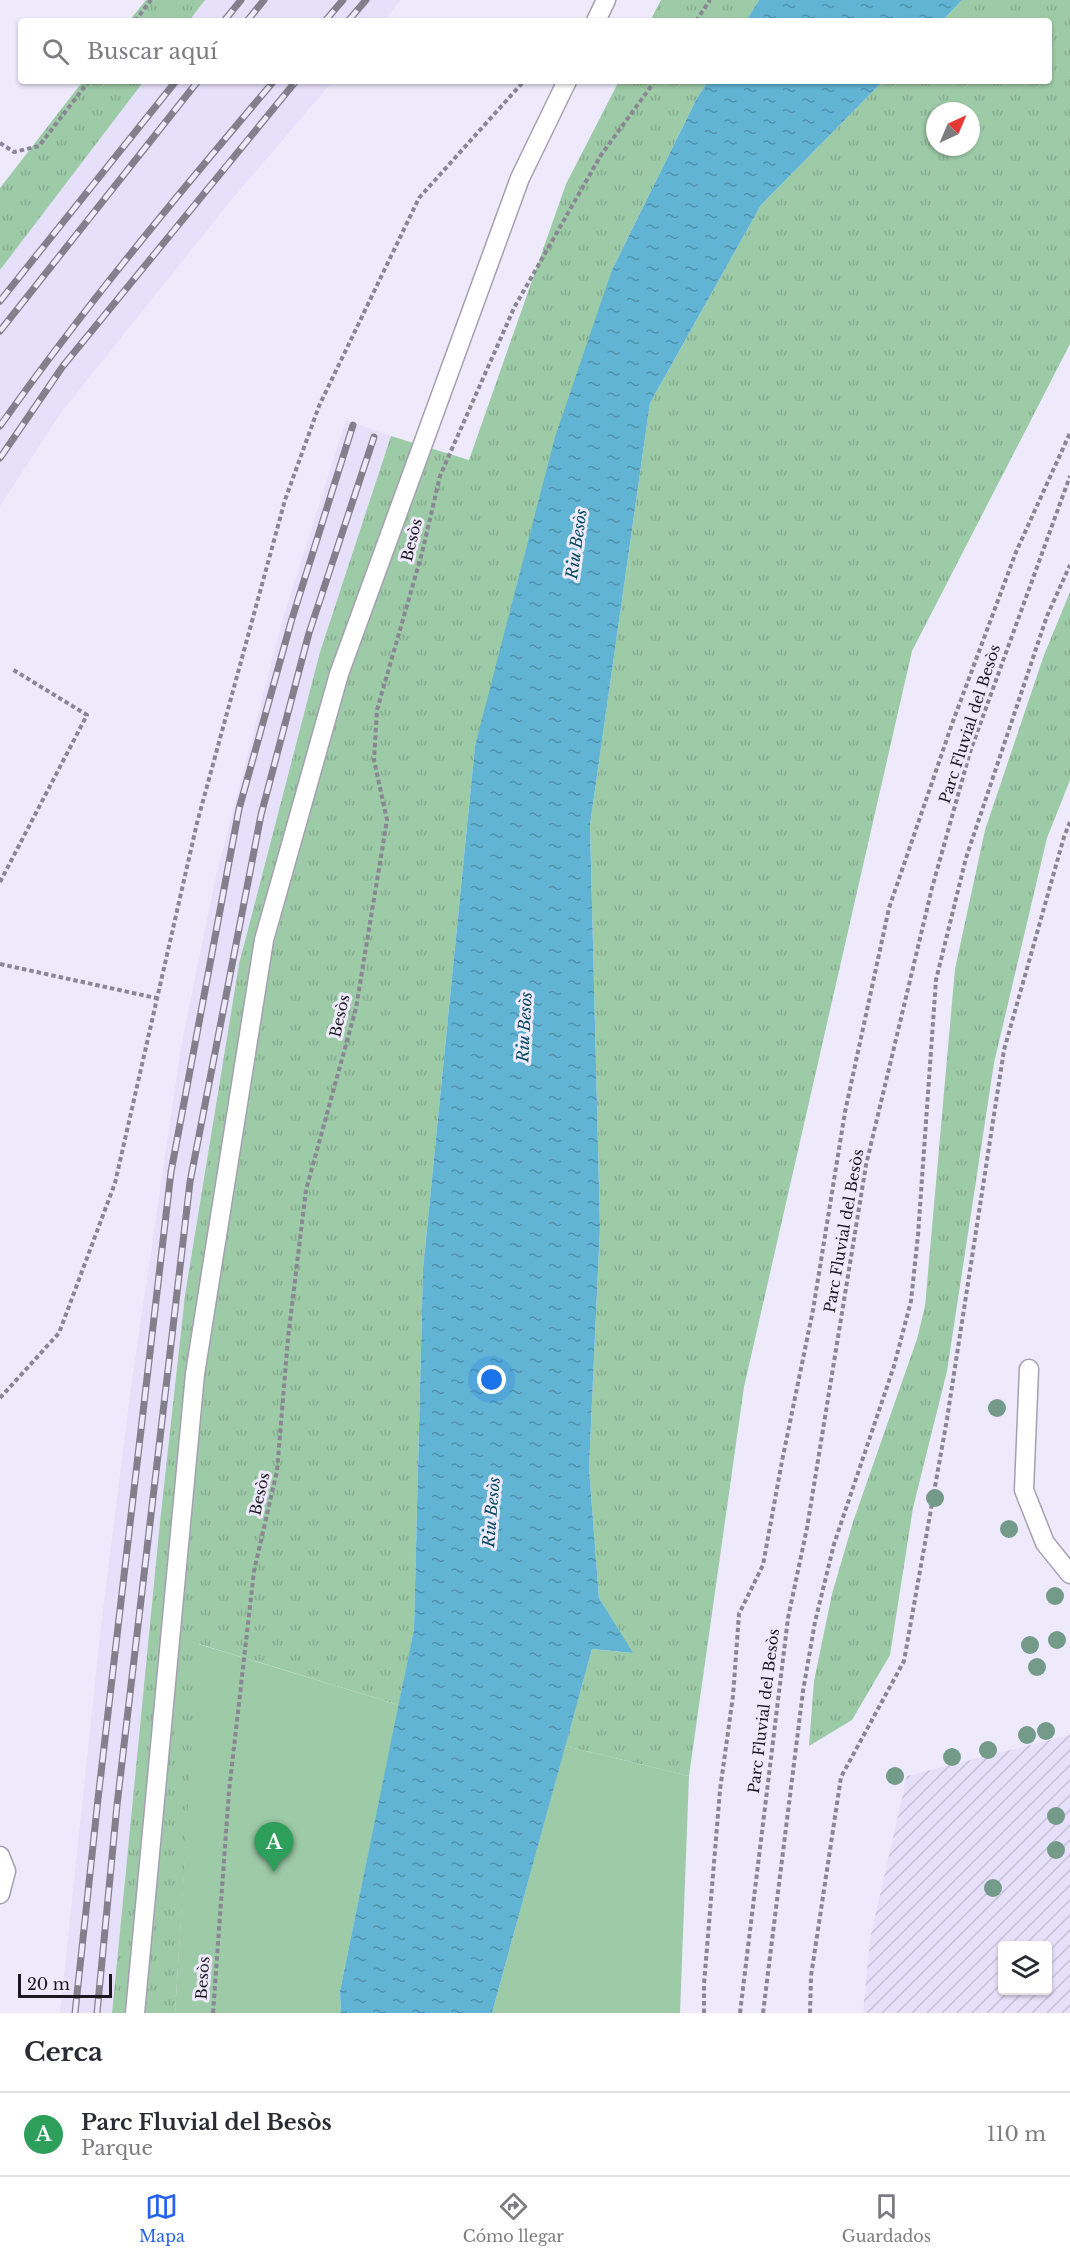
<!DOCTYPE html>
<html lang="es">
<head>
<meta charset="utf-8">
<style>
  :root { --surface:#fff; --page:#f7f7f7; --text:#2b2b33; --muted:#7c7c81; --line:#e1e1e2; --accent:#2563eb }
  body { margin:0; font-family:"Libre Baskerville",serif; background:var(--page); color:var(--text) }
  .controls { position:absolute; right:18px; bottom:18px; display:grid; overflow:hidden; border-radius:6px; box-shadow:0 2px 4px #0004 }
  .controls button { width:54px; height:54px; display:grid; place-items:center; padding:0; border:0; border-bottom:2px solid var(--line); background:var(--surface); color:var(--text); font:30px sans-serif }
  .compass { position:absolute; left:926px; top:102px; width:54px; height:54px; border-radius:50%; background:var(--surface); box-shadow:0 2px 4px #0004; rotate:44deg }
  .scale { position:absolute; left:18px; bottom:15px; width:94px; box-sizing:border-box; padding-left:6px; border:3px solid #1b1920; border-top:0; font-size:16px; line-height:21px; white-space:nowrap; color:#1b1920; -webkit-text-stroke:4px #eeeafc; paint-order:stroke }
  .you { position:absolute; left:492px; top:1380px; width:21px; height:21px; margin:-15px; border:4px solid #fff; border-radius:50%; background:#1a73e8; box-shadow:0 0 0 9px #1a73e833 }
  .badge { display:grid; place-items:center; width:39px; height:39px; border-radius:50%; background:var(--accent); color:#fff; font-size:20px; font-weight:700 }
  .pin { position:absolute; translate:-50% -50px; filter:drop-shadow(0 2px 3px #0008) }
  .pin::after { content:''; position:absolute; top:32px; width:21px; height:18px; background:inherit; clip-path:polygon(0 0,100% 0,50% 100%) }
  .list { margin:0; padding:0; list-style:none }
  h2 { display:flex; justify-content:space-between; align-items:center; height:78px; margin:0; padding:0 24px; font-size:26px }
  h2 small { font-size:20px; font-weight:400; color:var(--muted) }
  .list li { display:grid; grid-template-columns:39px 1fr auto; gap:18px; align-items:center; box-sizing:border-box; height:84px; padding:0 24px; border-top:2px solid var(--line) }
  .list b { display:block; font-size:22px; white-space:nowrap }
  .list p { margin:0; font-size:20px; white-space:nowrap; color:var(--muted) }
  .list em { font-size:20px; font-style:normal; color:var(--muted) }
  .icon { flex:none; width:33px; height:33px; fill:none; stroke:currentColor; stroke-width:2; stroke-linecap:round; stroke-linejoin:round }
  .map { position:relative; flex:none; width:1070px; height:2013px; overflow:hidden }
  .search { position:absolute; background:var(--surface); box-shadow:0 2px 4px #0004; left:18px; right:18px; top:18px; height:66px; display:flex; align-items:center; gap:15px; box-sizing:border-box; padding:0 21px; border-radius:6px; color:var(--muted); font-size:22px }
  .sheet { height:162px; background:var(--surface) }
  nav { display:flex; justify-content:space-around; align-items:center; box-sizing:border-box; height:84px; border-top:2px solid var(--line); background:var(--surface); font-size:16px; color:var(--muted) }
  nav a { display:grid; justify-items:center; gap:3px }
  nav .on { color:var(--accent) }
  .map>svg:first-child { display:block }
  .built { fill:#e6e0fa }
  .industrial { fill:url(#industrial-furrows); fill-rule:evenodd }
  .grass { fill:url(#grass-tufts); fill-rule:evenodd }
  .park { fill:#9dcaa7 }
  .water { fill:url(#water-ripples) }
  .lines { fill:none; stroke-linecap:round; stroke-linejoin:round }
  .lane-casing { stroke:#a4a0b1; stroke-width:21 }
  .path { stroke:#8a8794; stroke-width:4; stroke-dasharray:4.5 3; stroke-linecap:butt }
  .lane { stroke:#fff; stroke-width:18 }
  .rail-casing { stroke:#83808c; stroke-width:7 }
  .rail { stroke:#eeeafc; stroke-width:4.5; stroke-dasharray:14; stroke-linecap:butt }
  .tree { fill:#749a8a }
  .labels { text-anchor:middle; stroke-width:6; stroke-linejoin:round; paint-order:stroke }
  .street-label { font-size:15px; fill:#1b1920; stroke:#eeeafc }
  .water-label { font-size:16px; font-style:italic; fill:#004960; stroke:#eeeafc }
</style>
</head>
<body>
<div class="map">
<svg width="1070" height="2013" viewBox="0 0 1070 2013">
  <defs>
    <pattern id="industrial-furrows" width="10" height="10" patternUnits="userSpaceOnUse" patternTransform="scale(1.5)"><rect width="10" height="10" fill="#e6e0fa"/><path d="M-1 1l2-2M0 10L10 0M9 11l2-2" fill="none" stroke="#c5c0d6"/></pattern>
    <pattern id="grass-tufts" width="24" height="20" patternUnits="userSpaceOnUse" patternTransform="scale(1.5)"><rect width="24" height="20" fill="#9dcaa7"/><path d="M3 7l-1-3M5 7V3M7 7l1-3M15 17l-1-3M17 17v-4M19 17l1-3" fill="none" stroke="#87ad8f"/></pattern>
    <pattern id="water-ripples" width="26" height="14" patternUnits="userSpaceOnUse" patternTransform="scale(1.5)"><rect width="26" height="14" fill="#62b4d5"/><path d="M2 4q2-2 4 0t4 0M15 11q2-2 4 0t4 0" fill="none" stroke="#5092ac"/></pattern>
  </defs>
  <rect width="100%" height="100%" fill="#eeeafc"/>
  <!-- built -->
  <path class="built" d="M205,0H401L384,21H189Z
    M144,81H333L233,198L63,410L0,506V270Z
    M346,420L391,436L320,652L239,964L185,1295L160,1522L112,2013H60L101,1626L131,1387L181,1047L216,876L283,618Z"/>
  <!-- industrial -->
  <path class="industrial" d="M1070,1735V2013H863L870,1939L907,1776ZM1002,1946H1048V1990H1002Z"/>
  <!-- grass -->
  <path class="grass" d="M146,0H205L189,21H129Z
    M661,0H759L746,21H650Z
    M962,0H1070V344L912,651L744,1387L689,1776L565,1746L592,1649L632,1653L599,1598L589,1468L600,1227L590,825L650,403L761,205L883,81H1049V21H942ZM935,111H971V147H935Z
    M83,81H144L0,270V188Z
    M619,81H708L696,100L612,270L475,746L423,1269L414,1629L399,1705L199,1644L175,2013H112L160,1522L185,1295L239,964L320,652L391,436L469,460L566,184Z
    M1070,592V780L1047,838L994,1063L947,1371L913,1508L890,1655L852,1720L809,1746L814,1681L832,1594L853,1522L917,1339L925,1306L955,969L985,830L1044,655Z"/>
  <!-- park -->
  <path class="park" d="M198,1644L399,1705L340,1991L341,2013H175Z
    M565,1746L689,1776L680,2013H492Z"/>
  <!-- water -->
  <path class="water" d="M759,0H962L942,21H746Z
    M708,81H883L761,205L650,403L590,825L600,1227L589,1468L599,1598L633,1653L592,1649L492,2013H341L340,1991L414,1629L423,1269L475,746L555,437L612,270L696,100Z"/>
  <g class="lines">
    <!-- lane casing -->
    <g class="lane-casing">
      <path id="lane" d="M596,21L606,0
        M1029,1369L1024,1490L1045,1543L1070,1574
        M0,1856L6,1871L0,1894
        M135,2013L195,1374L264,940L339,674L520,178L567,81"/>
    </g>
    <!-- path -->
    <path class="path" d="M135,21L151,0
      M696,21L710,0
      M0,143L14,152L39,146L89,81
      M0,882L87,715L12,669
      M0,964L156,998
      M0,1398L59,1333L115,1183L197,823L285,500L319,406L419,198L524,81
      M213,2013L229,1791L254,1571L277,1471L288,1338L306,1190L356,1008L387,820L374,760L377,710L422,553L440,476L514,308L601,155L655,81
      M704,2013V1984L720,1790L733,1696L739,1614L763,1565L782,1461L813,1310L845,1112L889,908L952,724L1016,552L1070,433
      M740,2013L788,1618L807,1528L866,1165L932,888L970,752L1070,476
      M763,2013L803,1691L815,1622L834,1544L894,1366L911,1301L918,1235L936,980L966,858L1047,616L1070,565
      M810,2013L811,1976L841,1777L904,1661L947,1419L1004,1050L1064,837L1070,822"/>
    <!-- lane -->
    <use href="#lane" class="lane"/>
    <!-- rail casing -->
    <g class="rail-casing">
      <path id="rail" d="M224,21L241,0
        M247,21L264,0
        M325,21L343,0
        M348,21L366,0
        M0,301L176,81
        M0,331L198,81
        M0,426C85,306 179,193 274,81
        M0,458L63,366L296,81
        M75,2013L98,1799L171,1172L239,809L291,622L353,425
        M97,2013L117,1805L190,1182L261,815L309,633L374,437"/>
    </g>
    <!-- rail -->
    <use href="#rail" class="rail"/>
  </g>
  <!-- trees -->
  <g class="tree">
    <circle cx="997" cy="1408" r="9"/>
    <circle cx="935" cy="1498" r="9"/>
    <circle cx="1009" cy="1529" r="9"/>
    <circle cx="1055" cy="1596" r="9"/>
    <circle cx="1057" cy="1640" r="9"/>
    <circle cx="1030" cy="1645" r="9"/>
    <circle cx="1037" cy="1667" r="9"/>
    <circle cx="1046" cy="1731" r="9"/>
    <circle cx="1027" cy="1735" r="9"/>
    <circle cx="988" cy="1750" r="9"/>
    <circle cx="952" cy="1757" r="9"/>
    <circle cx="895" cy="1776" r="9"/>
    <circle cx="1056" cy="1816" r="9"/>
    <circle cx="1056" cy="1850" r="9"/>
    <circle cx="993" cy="1888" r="9"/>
  </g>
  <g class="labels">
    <!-- street labels -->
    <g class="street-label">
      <text transform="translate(412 540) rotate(-76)" y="5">Besòs</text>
      <text transform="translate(970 724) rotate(-72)" y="5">Parc Fluvial del Besòs</text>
      <text transform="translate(340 1016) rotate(-77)" y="5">Besòs</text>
      <text transform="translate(844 1231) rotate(-80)" y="5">Parc Fluvial del Besòs</text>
      <text transform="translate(260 1494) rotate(-77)" y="5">Besòs</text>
      <text transform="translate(764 1711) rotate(-83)" y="5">Parc Fluvial del Besòs</text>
      <text transform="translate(203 1978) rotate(-86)" y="5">Besòs</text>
    </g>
    <!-- water labels -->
    <g class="water-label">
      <text transform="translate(576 544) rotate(-82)" y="6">Riu Besòs</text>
      <text transform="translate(524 1027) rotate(-87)" y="6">Riu Besòs</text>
      <text transform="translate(491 1512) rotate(-85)" y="6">Riu Besòs</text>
    </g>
  </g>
</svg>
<div class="controls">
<button><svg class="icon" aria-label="layers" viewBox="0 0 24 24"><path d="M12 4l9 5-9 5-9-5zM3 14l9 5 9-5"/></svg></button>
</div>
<svg class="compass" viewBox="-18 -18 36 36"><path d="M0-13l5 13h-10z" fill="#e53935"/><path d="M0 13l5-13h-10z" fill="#7c7c81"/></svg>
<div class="scale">20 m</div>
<div class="you"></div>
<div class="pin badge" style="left:274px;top:1872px;background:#2e9e5b">A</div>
<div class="search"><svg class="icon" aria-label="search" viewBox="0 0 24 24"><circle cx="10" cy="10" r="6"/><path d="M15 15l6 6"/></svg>Buscar aquí</div>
</div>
<section class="sheet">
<h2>Cerca<small></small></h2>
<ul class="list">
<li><span class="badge" style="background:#2e9e5b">A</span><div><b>Parc Fluvial del Besòs</b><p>Parque</p></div><em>110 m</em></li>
</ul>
</section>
<nav>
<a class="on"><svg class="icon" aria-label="map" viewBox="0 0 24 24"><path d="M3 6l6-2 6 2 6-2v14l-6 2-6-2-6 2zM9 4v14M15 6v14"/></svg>Mapa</a>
<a><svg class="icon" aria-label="directions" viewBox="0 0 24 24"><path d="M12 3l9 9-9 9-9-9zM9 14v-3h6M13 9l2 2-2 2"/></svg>Cómo llegar</a>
<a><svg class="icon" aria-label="saved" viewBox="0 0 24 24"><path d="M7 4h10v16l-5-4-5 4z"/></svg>Guardados</a>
</nav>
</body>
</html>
